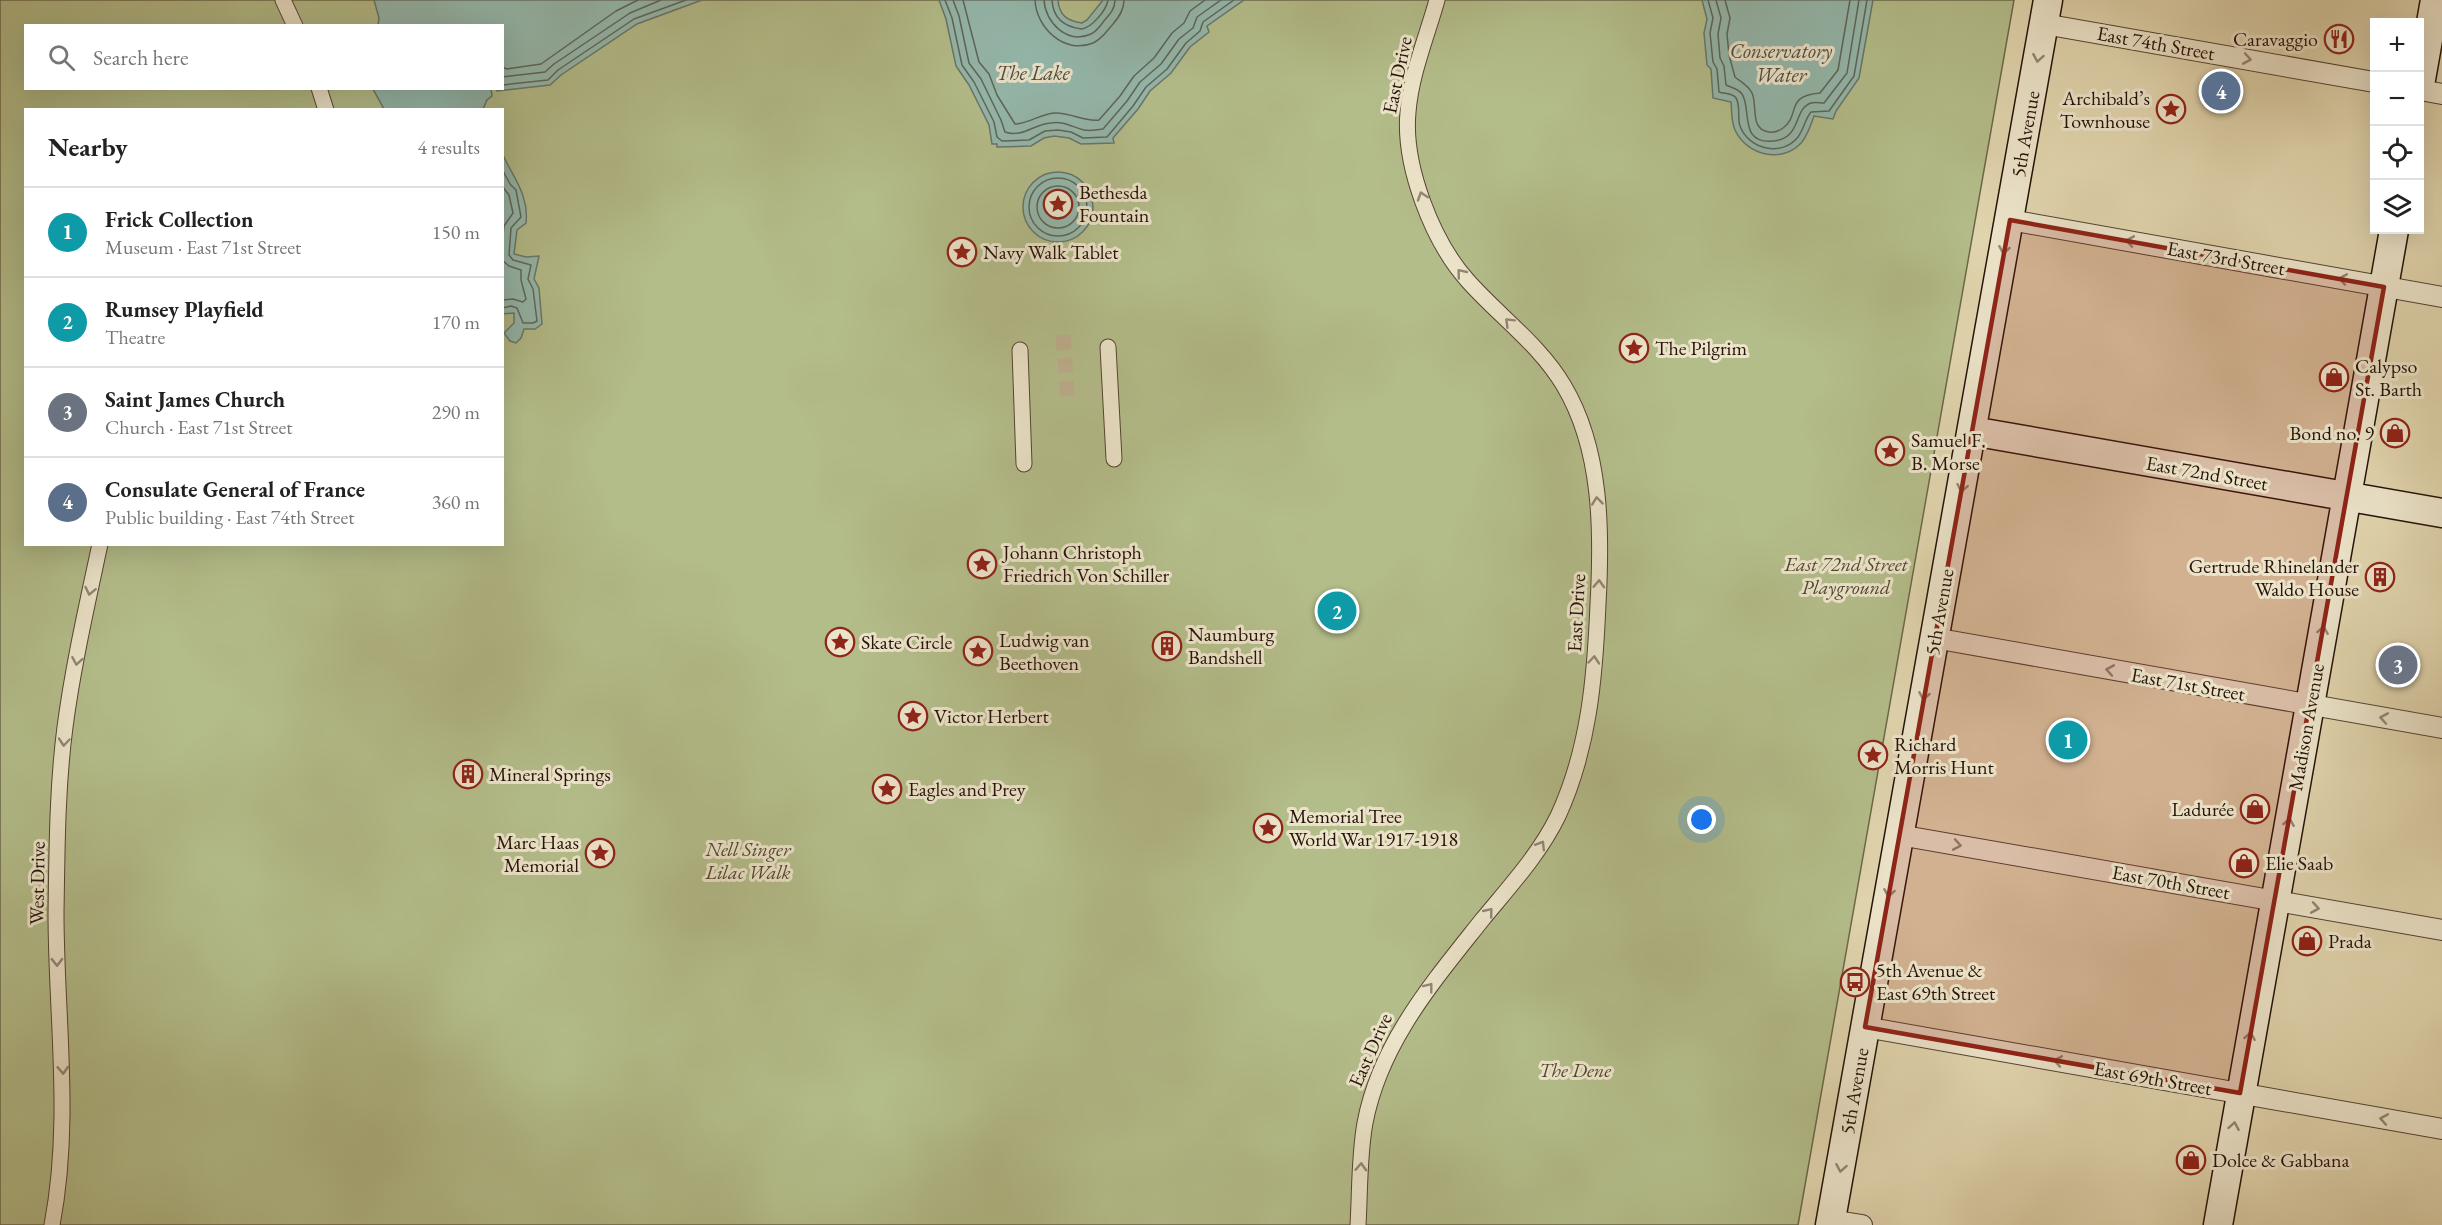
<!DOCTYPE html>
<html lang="en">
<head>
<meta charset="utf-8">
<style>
  :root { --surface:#fff; --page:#f6f6f6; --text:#222; --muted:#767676; --line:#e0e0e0; --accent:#8f2418 }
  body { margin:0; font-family:"EB Garamond",serif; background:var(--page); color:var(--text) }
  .controls { position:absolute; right:18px; top:18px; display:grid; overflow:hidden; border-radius:0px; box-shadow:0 6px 24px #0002 }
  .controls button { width:54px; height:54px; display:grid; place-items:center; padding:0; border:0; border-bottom:2px solid var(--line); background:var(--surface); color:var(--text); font:30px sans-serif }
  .you { position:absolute; left:1702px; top:820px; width:21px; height:21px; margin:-15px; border:4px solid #fff; border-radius:50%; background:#1a73e8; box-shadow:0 0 0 9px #1a73e833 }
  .badge { display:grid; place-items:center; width:39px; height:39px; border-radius:50%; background:var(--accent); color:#fff; font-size:20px; font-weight:700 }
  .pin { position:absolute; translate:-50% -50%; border:3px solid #fff; box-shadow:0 2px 6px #0006 }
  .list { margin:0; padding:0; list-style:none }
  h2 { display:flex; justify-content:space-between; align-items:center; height:78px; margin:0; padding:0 24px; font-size:26px }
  h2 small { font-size:20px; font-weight:400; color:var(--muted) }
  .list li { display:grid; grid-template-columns:39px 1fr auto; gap:18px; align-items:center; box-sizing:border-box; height:90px; padding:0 24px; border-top:2px solid var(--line) }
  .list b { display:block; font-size:22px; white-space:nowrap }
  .list p { margin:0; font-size:20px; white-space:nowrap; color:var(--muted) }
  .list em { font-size:20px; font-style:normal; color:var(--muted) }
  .icon { flex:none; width:33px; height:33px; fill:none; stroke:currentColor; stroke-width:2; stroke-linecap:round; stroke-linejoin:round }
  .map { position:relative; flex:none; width:2442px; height:1225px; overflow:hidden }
  .search { position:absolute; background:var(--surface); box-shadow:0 6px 24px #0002; left:24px; top:24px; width:480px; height:66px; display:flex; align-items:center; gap:15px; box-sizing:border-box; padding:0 21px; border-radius:0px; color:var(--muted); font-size:22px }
  .panel { position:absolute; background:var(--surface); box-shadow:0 6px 24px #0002; left:24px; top:108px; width:480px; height:438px; border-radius:0px }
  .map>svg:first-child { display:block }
  .green { fill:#b3bd8a; stroke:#6c6849; stroke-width:1.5; fill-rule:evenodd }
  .water { fill:#94b8ac; stroke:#68766a; stroke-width:1.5 }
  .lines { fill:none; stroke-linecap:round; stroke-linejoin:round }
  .shore { stroke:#5d655a; stroke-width:1.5 }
  .pedestrian-tunnel { stroke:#bcae8d; stroke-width:15; stroke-dasharray:15 8; stroke-linecap:butt }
  .pedestrian-casing { stroke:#554332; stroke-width:17 }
  .minor-casing { stroke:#554332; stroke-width:22 }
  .secondary-casing { stroke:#261208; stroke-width:31 }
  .pedestrian { stroke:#ece4ca; stroke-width:15 }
  .minor { stroke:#ece4ca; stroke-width:20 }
  .secondary { stroke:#ece4ca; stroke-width:28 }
  .oneway { stroke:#938673 }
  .marked { fill:#8f2418; fill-opacity:0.2; stroke:#8f2418; stroke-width:4.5; stroke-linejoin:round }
  .labels { text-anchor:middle; stroke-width:6; stroke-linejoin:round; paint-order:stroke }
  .poi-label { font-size:20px; fill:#261208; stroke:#ece4ca; text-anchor:start }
  .street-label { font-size:20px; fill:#261208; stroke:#ece4ca }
  .park-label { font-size:20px; font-style:italic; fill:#50452f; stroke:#ece4ca }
  .water-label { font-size:21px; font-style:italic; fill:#4c4c41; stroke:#ece4ca }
</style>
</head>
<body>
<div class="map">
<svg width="2442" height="1225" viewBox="0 0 2442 1225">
  <rect width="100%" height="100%" fill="#e1d5ae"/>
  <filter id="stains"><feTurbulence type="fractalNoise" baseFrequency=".00333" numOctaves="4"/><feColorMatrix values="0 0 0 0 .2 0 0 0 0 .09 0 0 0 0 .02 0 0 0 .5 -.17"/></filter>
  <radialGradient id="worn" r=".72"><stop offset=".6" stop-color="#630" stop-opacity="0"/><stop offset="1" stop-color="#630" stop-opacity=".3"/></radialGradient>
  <!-- green -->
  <path class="green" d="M0,0H2014L1798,1225H0ZM26,26H502V88H26ZM26,110H502V544H26Z"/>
  <!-- water -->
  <path class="water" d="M374,0H702L637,24L561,75L550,85L497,91L496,89L502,88V26L378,25L379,18Z
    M939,0H1058C1059,15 1067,21 1082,23L1087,20L1103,0H1244L1207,26L1209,32L1190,47L1171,73L1150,91L1138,109L1113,138L1114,143L1081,144L1069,138L1054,136L1044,138L1031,146L997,147V144H992L989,125L969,85L956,66L946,19Z
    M1702,0H1873L1859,78L1836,111L1833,119L1814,116C1811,125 1808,134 1802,142C1783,164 1747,156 1735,130C1731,121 1732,112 1731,102L1713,98L1711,69L1707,65L1704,33L1707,19Z
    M373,89H491L492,96L487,100L483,109H384Z
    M503,155C514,179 529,195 526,223L517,230L514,254L526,257L539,256L534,279L539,288L542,324L535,329H524L521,338L516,343L510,341L504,333L514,323V313L503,314Z
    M1023 207a35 35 0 1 1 70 0a35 35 0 1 1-70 0Z"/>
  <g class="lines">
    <!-- shore -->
    <path class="shore" d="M945,0L952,18L962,65L974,82L994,122L997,137L1002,141L1029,140L1045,131L1058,130L1071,132L1083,138L1107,137L1133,106L1146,87L1167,69L1186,43L1200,31L1203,22L1234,0
      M953,0L959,16L969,63L981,79L1001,120L1005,132C1022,138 1034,124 1051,123C1064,121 1072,127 1084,130C1089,131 1097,130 1103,129L1127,101L1140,82L1161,64L1179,39L1193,28L1197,17L1221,0
      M963,0L979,62L989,74L997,95L1015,124C1029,124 1041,113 1056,113C1072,113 1084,122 1099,120L1120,96L1134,76L1154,58L1172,33L1184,23L1190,11L1205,0
      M1035,0C1036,27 1064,55 1093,43C1102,39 1106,32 1113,24C1119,17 1124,10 1124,0
      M1044,0C1045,22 1067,45 1091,34C1097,31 1100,26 1104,21C1110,14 1115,9 1115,0
      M1052,0C1053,18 1064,27 1082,29C1092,27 1106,11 1108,0
      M1708,0L1713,18L1710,33L1713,62L1717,69L1719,92C1724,94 1733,93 1736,98C1741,106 1737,118 1740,126C1749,150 1782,157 1798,137C1804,129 1805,119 1811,112L1829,111L1854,76L1867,0
      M1716,0L1721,18L1718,34L1720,58L1724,66L1726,85C1732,88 1738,88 1742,94C1752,108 1738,145 1774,141C1802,138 1793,109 1811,103C1815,102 1820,103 1824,103L1847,73L1859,0
      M1725,0L1730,18L1727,34L1729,55L1735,77C1741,82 1748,85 1752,93C1758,106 1749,129 1769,132C1774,133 1779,131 1783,128C1801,115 1784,96 1820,93L1838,70L1850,0
      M502,67L507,69L541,64L616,11L638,0
      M502,77L545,72L554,64L630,13L661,0
      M502,85L548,80L558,70L634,19L686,0
      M502,169L510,184L516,190L521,217L511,228L509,255L513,260L531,265L528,279L533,289L537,321L533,323H523L517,308L511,306L502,308
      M1029 207a29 29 0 1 1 58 0a29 29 0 1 1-58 0Z
      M1037 207a21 21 0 1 1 42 0a21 21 0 1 1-42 0Z
      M502,186L509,195L513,213L504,226L502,245
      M1046 207a12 12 0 1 1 24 0a12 12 0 1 1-24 0Z
      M502,260L509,266L521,270V280L526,299L523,302L513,299L502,300"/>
    <!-- pedestrian-tunnel -->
    <path class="pedestrian-tunnel" d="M1063,335L1068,402"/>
    <!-- pedestrian casing -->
    <g class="pedestrian-casing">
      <path id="pedestrian" d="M283,0L295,26
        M319,88L326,110
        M1108,347L1114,459
        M1020,350L1024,464
        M52,1225C72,1120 56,1018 56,913C57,852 57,788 65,727C73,666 87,605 100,544
        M1358,1225C1360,1191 1359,1156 1365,1123C1380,1043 1433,982 1482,920C1509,887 1539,855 1558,816C1589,749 1595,677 1598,604C1602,532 1602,450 1564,386C1540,345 1499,316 1468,281C1432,241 1403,165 1408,112C1411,74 1427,36 1437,0"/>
    </g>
    <!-- minor casing -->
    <g class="minor-casing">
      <path id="minor" d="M2044,24L2374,82
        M2420,90L2442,94
        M2010,220L2442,297
        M1934,638L2442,728
        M1899,835L2442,930
        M1865,1027L2442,1129
        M1831,1220L1862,1225"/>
    </g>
    <!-- secondary casing -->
    <g class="secondary-casing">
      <path id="secondary" d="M2420,85L2435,0
        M1972,431L2442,513
        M1830,1225L2048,0
        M2218,1225L2394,230"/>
    </g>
    <!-- pedestrian -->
    <use href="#pedestrian" class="pedestrian"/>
    <!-- minor -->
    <use href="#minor" class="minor"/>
    <!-- secondary -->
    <use href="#secondary" class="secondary"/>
  </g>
  <!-- one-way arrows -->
  <defs><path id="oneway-chevron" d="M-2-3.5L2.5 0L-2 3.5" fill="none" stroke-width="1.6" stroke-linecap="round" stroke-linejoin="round" transform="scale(1.5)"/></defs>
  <g class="oneway">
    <use href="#oneway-chevron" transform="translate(2038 58) rotate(100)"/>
    <use href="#oneway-chevron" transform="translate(2247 59) rotate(10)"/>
    <use href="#oneway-chevron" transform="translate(1422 196) rotate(-108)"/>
    <use href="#oneway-chevron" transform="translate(2130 241) rotate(-170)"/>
    <use href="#oneway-chevron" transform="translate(2004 250) rotate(100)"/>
    <use href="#oneway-chevron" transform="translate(1461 273) rotate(-129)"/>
    <use href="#oneway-chevron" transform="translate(2343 279) rotate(-170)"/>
    <use href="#oneway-chevron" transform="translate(1509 322) rotate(-135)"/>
    <use href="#oneway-chevron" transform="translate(1962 488) rotate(101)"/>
    <use href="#oneway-chevron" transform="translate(1597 501) rotate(-96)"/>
    <use href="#oneway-chevron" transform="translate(1599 584) rotate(-88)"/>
    <use href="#oneway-chevron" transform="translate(90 591) rotate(102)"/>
    <use href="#oneway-chevron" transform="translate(2323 630) rotate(-80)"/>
    <use href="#oneway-chevron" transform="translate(1594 660) rotate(-85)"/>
    <use href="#oneway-chevron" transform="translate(77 661) rotate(100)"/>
    <use href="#oneway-chevron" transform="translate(2110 670) rotate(-170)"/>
    <use href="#oneway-chevron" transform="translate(1924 696) rotate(100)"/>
    <use href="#oneway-chevron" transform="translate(2384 718) rotate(-170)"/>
    <use href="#oneway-chevron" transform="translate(64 742) rotate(95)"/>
    <use href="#oneway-chevron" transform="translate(2289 822) rotate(-80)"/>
    <use href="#oneway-chevron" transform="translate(1541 845) rotate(-58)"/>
    <use href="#oneway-chevron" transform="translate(1957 845) rotate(10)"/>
    <use href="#oneway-chevron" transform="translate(1889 893) rotate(100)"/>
    <use href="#oneway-chevron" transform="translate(2315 908) rotate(10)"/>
    <use href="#oneway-chevron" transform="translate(1489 912) rotate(-51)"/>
    <use href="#oneway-chevron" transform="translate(57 962) rotate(89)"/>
    <use href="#oneway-chevron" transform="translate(1429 987) rotate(-52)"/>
    <use href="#oneway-chevron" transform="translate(2250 1036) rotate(-80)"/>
    <use href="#oneway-chevron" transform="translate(2058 1061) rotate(-170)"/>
    <use href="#oneway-chevron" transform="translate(63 1070) rotate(87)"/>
    <use href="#oneway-chevron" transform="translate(2384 1119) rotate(-170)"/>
    <use href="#oneway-chevron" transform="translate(2234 1126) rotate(-80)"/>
    <use href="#oneway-chevron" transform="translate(1361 1167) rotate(-87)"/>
    <use href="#oneway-chevron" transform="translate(1841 1168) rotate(100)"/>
  </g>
  <!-- marked area -->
  <path class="marked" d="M2010,220L2384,287L2240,1093L1865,1027Z"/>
  <!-- icons -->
  <defs>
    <g id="restaurant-ring" transform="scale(1.5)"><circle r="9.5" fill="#ece4ca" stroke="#8f2418" stroke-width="1.5"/><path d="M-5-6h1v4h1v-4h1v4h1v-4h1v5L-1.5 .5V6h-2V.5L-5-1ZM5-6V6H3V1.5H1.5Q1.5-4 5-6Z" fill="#8f2418"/></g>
    <g id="sight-ring" transform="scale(1.5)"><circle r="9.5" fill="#ece4ca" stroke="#8f2418" stroke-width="1.5"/><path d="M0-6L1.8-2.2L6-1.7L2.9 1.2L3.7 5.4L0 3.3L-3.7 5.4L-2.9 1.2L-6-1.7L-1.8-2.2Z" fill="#8f2418"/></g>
    <g id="shop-ring" transform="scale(1.5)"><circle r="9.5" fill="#ece4ca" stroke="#8f2418" stroke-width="1.5"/><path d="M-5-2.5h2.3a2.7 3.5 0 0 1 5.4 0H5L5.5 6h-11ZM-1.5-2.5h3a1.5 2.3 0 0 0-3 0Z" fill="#8f2418"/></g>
    <g id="building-ring" transform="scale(1.5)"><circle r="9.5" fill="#ece4ca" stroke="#8f2418" stroke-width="1.5"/><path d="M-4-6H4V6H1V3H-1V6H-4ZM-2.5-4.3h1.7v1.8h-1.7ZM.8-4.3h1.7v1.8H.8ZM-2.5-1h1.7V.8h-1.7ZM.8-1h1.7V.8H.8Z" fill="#8f2418"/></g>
    <g id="bus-ring" transform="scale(1.5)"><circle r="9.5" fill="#ece4ca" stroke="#8f2418" stroke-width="1.5"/><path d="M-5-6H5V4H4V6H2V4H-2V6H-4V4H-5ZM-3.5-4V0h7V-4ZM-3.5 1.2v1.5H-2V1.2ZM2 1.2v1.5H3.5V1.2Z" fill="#8f2418"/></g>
  </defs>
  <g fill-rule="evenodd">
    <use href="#restaurant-ring" x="2339" y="39"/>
    <use href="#sight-ring" x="2171" y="109"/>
    <use href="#sight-ring" x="1058" y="204"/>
    <use href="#sight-ring" x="962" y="252"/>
    <use href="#sight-ring" x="1634" y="348"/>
    <use href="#shop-ring" x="2334" y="377"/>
    <use href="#shop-ring" x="2395" y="433"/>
    <use href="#sight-ring" x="1890" y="451"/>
    <use href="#sight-ring" x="982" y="564"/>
    <use href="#building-ring" x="2380" y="577"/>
    <use href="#sight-ring" x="840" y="642"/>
    <use href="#building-ring" x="1167" y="646"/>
    <use href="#sight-ring" x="978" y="651"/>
    <use href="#sight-ring" x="913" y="716"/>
    <use href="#sight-ring" x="1873" y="755"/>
    <use href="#building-ring" x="468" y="774"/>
    <use href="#sight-ring" x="887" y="789"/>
    <use href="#shop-ring" x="2255" y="809"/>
    <use href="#sight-ring" x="1268" y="828"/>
    <use href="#sight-ring" x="600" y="853"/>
    <use href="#shop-ring" x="2244" y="863"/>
    <use href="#shop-ring" x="2307" y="941"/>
    <use href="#bus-ring" x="1855" y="982"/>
    <use href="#shop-ring" x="2191" y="1160"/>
  </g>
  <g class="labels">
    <!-- poi labels -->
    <g class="poi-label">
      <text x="2318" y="46" text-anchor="end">Caravaggio</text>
      <text x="2150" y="105" text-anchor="end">Archibald’s<tspan x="2150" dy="23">Townhouse</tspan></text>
      <text x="1079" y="199">Bethesda<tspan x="1079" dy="23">Fountain</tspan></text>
      <text x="983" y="259">Navy Walk Tablet</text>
      <text x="1655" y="355">The Pilgrim</text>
      <text x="2355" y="373">Calypso<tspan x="2355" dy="23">St. Barth</tspan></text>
      <text x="2374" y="440" text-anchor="end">Bond no. 9</text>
      <text x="1911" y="447">Samuel F.<tspan x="1911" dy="23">B. Morse</tspan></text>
      <text x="1003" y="559">Johann Christoph<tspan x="1003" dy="23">Friedrich Von Schiller</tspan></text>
      <text x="2359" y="573" text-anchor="end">Gertrude Rhinelander<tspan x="2359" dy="23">Waldo House</tspan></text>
      <text x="1188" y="641">Naumburg<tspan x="1188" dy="23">Bandshell</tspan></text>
      <text x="999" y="647">Ludwig van<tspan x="999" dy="23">Beethoven</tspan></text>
      <text x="861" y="649">Skate Circle</text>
      <text x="934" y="723">Victor Herbert</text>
      <text x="1894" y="751">Richard<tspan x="1894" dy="23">Morris Hunt</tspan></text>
      <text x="489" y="781">Mineral Springs</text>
      <text x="908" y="796">Eagles and Prey</text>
      <text x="2234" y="816" text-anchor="end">Ladurée</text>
      <text x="1289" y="823">Memorial Tree<tspan x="1289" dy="23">World War 1917-1918</tspan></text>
      <text x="579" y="849" text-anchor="end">Marc Haas<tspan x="579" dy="23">Memorial</tspan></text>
      <text x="2265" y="870">Elie Saab</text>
      <text x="2328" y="948">Prada</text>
      <text x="1876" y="977">5th Avenue &amp;<tspan x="1876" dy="23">East 69th Street</tspan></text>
      <text x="2212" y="1167">Dolce &amp; Gabbana</text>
    </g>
    <!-- street labels -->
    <g class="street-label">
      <text transform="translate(2156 43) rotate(10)" y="7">East 74th Street</text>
      <text transform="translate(1397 75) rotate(-78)" y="7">East Drive</text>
      <text transform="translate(2025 134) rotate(-80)" y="7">5th Avenue</text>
      <text transform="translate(2226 258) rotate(10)" y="7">East 73rd Street</text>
      <text transform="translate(2207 473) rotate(10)" y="7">East 72nd Street</text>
      <text transform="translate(1939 612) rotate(-80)" y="7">5th Avenue</text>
      <text transform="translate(1576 613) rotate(-87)" y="7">East Drive</text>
      <text transform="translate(2188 684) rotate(10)" y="7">East 71st Street</text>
      <text transform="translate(2306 727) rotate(-80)" y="7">Madison Avenue</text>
      <text transform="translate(2171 882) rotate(10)" y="7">East 70th Street</text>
      <text transform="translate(37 883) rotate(-89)" y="7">West Drive</text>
      <text transform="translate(1370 1050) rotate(-66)" y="7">East Drive</text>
      <text transform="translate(2153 1078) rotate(10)" y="7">East 69th Street</text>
      <text transform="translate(1854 1091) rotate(-80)" y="7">5th Avenue</text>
    </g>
    <!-- park labels -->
    <g class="park-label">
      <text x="1846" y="571">East 72nd Street<tspan x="1846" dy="23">Playground</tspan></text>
      <text x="748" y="856">Nell Singer<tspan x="748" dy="23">Lilac Walk</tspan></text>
      <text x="1575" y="1077">The Dene</text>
    </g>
    <!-- water labels -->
    <g class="water-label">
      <text x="1781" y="58">Conservatory<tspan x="1781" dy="24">Water</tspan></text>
      <text x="1033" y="80">The Lake</text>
    </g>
  </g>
  <rect width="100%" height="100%" filter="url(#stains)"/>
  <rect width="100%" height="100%" fill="url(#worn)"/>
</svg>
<div class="controls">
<button>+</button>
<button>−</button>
<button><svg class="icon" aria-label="locate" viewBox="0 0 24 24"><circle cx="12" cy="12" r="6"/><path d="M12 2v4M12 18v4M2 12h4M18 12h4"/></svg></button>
<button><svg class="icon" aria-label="layers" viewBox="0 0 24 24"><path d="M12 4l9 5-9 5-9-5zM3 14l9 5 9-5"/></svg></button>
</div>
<div class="you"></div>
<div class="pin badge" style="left:2068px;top:740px;background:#0f9aa8">1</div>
<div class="pin badge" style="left:1337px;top:611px;background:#0f9aa8">2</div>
<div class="pin badge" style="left:2398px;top:665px;background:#6b7280">3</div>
<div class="pin badge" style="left:2221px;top:91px;background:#5c6f8a">4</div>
<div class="search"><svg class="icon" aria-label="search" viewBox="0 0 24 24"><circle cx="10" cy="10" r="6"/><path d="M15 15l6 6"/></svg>Search here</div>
<section class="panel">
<h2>Nearby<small>4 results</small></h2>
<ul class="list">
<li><span class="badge" style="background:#0f9aa8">1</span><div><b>Frick Collection</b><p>Museum · East 71st Street</p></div><em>150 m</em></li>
<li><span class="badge" style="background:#0f9aa8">2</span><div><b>Rumsey Playfield</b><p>Theatre</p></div><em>170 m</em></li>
<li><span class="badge" style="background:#6b7280">3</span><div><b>Saint James Church</b><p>Church · East 71st Street</p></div><em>290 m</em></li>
<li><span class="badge" style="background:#5c6f8a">4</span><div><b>Consulate General of France</b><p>Public building · East 74th Street</p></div><em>360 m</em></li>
</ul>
</section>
</div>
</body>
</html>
